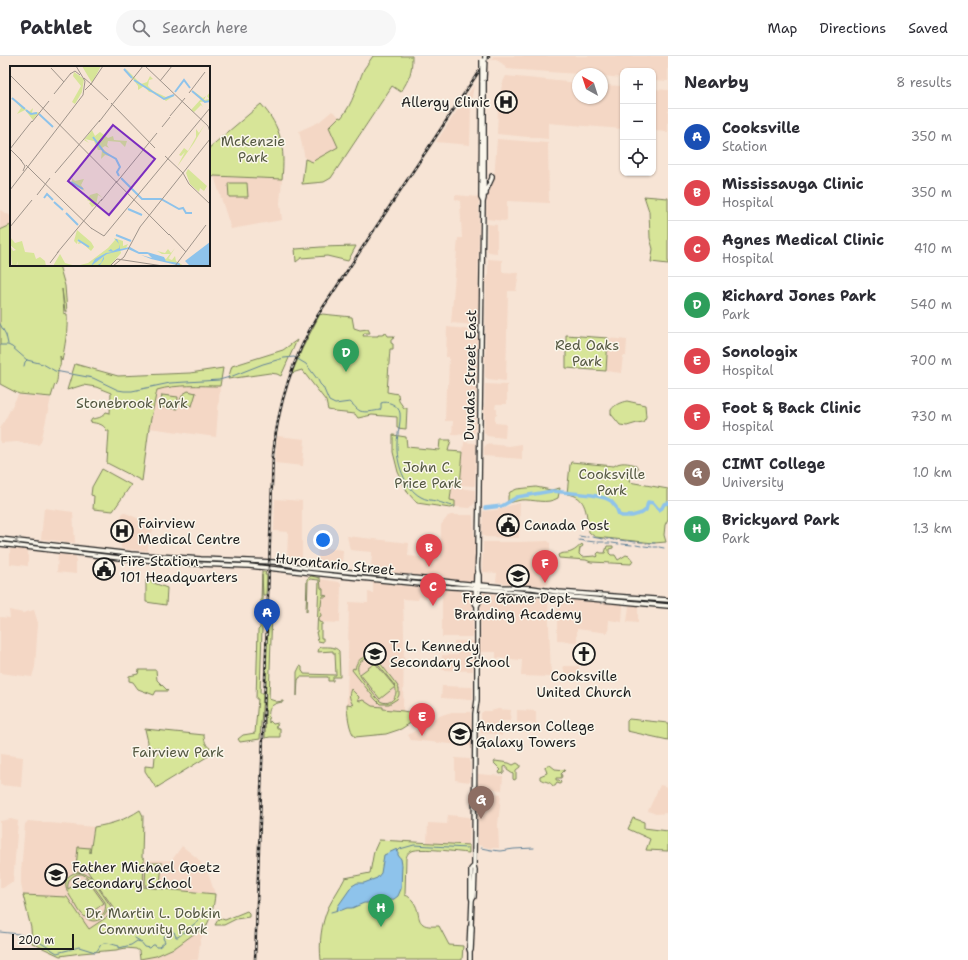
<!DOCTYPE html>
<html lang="en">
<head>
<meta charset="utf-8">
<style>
  :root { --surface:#fff; --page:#f7f7f7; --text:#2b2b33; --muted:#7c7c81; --line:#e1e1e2; --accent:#db2777 }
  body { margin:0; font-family:"Shantell Sans",sans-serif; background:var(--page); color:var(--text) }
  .controls { position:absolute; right:12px; top:12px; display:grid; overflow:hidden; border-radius:8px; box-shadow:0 1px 3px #0004 }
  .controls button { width:36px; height:36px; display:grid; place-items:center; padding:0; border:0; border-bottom:1px solid var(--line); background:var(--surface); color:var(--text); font:20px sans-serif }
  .compass { position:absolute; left:572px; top:12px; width:36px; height:36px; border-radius:50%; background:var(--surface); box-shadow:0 1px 3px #0004; rotate:321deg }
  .scale { position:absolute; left:12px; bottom:10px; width:62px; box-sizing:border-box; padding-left:4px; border:2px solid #1c1c1c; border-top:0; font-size:11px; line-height:14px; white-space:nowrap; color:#1c1c1c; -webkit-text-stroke:3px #fbf7ec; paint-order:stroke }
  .you { position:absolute; left:323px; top:484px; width:14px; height:14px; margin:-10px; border:3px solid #fff; border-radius:50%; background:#1a73e8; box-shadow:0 0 0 6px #1a73e833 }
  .badge { display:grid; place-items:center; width:26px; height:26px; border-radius:50%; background:var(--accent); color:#fff; font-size:13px; font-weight:700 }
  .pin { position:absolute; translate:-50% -33px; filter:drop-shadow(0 1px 2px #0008) }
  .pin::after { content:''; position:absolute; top:21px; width:14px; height:12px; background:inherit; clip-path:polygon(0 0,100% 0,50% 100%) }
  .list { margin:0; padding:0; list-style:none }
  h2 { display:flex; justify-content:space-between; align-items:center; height:52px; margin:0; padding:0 16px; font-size:17px }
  h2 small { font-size:13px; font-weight:400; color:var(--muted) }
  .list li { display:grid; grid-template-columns:26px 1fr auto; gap:12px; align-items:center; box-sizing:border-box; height:56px; padding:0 16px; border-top:1px solid var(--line) }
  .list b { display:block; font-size:15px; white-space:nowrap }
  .list p { margin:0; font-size:13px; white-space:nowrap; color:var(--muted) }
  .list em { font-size:13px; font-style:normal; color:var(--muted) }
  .icon { flex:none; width:22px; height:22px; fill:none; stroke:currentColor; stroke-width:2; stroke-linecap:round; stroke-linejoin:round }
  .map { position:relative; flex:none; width:668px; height:904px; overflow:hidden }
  header { display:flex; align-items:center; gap:24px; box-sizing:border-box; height:56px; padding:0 20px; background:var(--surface); border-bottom:1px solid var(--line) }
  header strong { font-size:19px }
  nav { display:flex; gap:22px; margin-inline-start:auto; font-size:14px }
  .search { width:280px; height:36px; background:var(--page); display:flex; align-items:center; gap:10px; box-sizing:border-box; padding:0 14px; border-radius:22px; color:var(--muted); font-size:15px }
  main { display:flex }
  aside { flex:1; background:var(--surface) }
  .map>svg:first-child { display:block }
  .built { fill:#f4d7c5 }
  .green { fill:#d7e598; stroke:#7a805a; fill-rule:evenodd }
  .water { fill:#8ec3eb; stroke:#608098 }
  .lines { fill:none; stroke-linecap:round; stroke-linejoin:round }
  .stream { stroke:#608098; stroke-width:1 }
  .river { stroke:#8ec3eb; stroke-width:3.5 }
  .primary-casing { stroke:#1c1c1c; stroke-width:6 }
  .primary { stroke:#fbf7ec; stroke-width:3.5 }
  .rail-casing { stroke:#1c1c1c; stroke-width:2.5 }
  .rail { stroke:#fbf7ec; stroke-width:1; stroke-dasharray:3; stroke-linecap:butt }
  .primary-bridge-casing { stroke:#1c1c1c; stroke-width:6; stroke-linecap:butt }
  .primary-bridge { stroke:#fbf7ec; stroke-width:3.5 }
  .oneway { stroke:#97948e }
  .labels { text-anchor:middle; stroke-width:3; stroke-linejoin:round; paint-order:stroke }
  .poi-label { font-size:14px; fill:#1c1c1c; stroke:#fbf7ec; text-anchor:start }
  .park-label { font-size:14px; fill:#545841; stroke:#fbf7ec }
  .street-label { font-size:14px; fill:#1c1c1c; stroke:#fbf7ec }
  .inset-river { fill:none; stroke:#8ec3eb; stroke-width:2 }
  .inset-road { fill:none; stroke:#9f948b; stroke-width:1 }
  .view { fill:#7b2cbf; fill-opacity:0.15; stroke:#7b2cbf; stroke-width:2 }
  .inset-edge { fill:none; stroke:#1c1c1c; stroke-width:2 }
</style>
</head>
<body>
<header>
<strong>Pathlet</strong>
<div class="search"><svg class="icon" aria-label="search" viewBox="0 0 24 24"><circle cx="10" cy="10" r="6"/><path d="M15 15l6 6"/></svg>Search here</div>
<nav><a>Map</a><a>Directions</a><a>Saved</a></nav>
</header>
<main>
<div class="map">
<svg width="668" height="904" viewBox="0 0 668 904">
  <rect width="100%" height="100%" fill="#f7e4d5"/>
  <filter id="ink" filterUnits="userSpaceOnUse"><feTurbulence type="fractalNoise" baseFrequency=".025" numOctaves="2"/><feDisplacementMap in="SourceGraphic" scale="8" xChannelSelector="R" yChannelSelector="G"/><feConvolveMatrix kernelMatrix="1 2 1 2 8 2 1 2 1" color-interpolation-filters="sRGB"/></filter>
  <g filter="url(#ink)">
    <!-- built -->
    <path class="built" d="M493,0H668V25L653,24V15H623V22L602,20V18H578L506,13L504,9L500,6L496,4H491Z
      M506,20L578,27V42H602V29L623,30V73L548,67V83L497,78L498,53L502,28Z
      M474,29L471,47L470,89L436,86Z
      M653,33L668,34V76L653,75Z
      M332,55L341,62L359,80L331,122L324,126L302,128L305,103L299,75L319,66Z
      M497,83L548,87L549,147L507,145V164L504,165L487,163L486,153L487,139L492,130L494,123Z
      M214,120L282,123L280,147L282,164L231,173Z
      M455,139L479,141L478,268L476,269L451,267L458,182H462L460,145L455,143Z
      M0,154L11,160V169L0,174Z
      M487,168L497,169V197L489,196L487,194Z
      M488,203L502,204V216L519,217L516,235H508L506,324L505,325L488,323L485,321L486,225L488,220Z
      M447,271L478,274L475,376L472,379L452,378L453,365H445L446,333L448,332L449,301H446Z
      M608,282L627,284L626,300H623L621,317L606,315Z
      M485,328L507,329V348H496L495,353H497V359H495V367L506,368L505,382L487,380L484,376Z
      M184,330H220L216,381L149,372L157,334L163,332Z
      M18,339L51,342L41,386L38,389L17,386L0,387V373Z
      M277,380L305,383L303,410L275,407Z
      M464,386L475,387L476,388L475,429L474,430L460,429Z
      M487,388L509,390L522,388V403L484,400V391Z
      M451,431L475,434V447L470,452L455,451V445L450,444Z
      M275,443L302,445V505L287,503L288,476L274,475Z
      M520,447L519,482L485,481L482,478L483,455L497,454L508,450Z
      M44,452L73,456L75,487L41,483Z
      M123,456L156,470L148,483V495L122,493L121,491V462Z
      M451,459H472L473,460L474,477L475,485L474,521L473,524L470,525L406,519L371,514L372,496L350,494L347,480L409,487L408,500L441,503V469L448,460Z
      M548,485L550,487L549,525L548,528L546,529L527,530L496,526L497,517L482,516L483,486H518Z
      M318,491L343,494L342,510L340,511L317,509Z
      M10,493H23L28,495V510L10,508Z
      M58,498L76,500V518L57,516Z
      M320,523L339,526L341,528L340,567L319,566Z
      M373,526L404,530L437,532L436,543L419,541L418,544L403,543L404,578L403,655L365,652L347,648L349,546L368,547V536L373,537Z
      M444,533L471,536L472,537L473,581H442V535Z
      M484,537L548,543L551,621L521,620L522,604L496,602V596H480L481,549L482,539Z
      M561,544L620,548L623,549L622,566L609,564L608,577L577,573V586L557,585V547Z
      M631,549H638V567L627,566L629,550Z
      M9,554L23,557L34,554L38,567L35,611L32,621L0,617V561L10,562Z
      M454,585H474V597L473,615L442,614V599H458V589H454Z
      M563,610H579L578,623L566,622Z
      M442,630L471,631L473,632V644L441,642Z
      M498,653L511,654L510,665H502V680L497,678L481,677V657L484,655H491Z
      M517,654L536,655V668L517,666Z
      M452,656H470L471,657L472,673L471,690L411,684L408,679L437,661L445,658Z
      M0,698L23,701L21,731L0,729Z
      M455,702L470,703V726L455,724Z
      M478,718L503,720L502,734L478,731Z
      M660,729L668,731V757L656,758L648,755Z
      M478,736L501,738L498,769L499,792H489L478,789Z
      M448,759L469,761L470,762L469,789L427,786L428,767L447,768Z
      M11,763L18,765L13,827H10L3,832H0V765Z
      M28,765L94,771L88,809V816L116,855L89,874L67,841L23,839L21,827V816L25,768Z
      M182,790L197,802L206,813L209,820L215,838L143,831L144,804H172Z
      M205,873L200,886L198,904H140V903L156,900L176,891L195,877Z"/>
    <!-- green -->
    <path class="green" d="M373,0H412C412,17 410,21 401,36L392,30L331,122L324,126L302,128L305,103L313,106L315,104L338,91L329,71L339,61L341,62C353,48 357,29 364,13C367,9 370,4 373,0Z
      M261,48C282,72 285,92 282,123L214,120L209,125V92Z
      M228,127H247L248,141H229Z
      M644,140L668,142V208L651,206L653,193L650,182L649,155Z
      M11,169V209H59L65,230L67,256L65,255L62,233L64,257L67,258C68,274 65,289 62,305L60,300C60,303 61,307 60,310C59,312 58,314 58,316C57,321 58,325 55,329V328L51,341L19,338L0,328V174Z
      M356,190L348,205L327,200L301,202L296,206L295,192L296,193L321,191Z
      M320,258L321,259L322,258L352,261L354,272L360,274L368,273L370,277H364L363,280H378V279H382L386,277L388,280H394L393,283H391V287L393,288V293H390L387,336L398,338L399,345L404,352H407L406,373L397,372V361L372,359L358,362L355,358L335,356L334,355L328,354L326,345L302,314L292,317L302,293Z
      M566,279L608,282L606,315L566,312Z
      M297,284L281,320L277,318L270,317L228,323L232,310L283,294Z
      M75,308L118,320L190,317L223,312L220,330C200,330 177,328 157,334L149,372L142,425L107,407L109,375H107C103,367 98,368 90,366L92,363C98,362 102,362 106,356L110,357L111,337L96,331L83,329L67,334Z
      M188,335L196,337L192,350L179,346L183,338Z
      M162,339L178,341L177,353L160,351Z
      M627,345L645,349L646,361L643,366L637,367L627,370L620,369L611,358V354C614,349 621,346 627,345Z
      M393,379L406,381L407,391L439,394L440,384H451L448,395L463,396L460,429L452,428L450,444L455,445V451L450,452L417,447L408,437L398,416L393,396Z
      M571,406L614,410C620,405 629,407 636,409L638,413L631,414L629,417L631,419L629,426L668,433V463L665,469L664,479L666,486L654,487L595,481L589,476C586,459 588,440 567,438L570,409Z
      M102,413L131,429L113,455L93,453L94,440L91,439L92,431Z
      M536,431L551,434L560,432L558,442C546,449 534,443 521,444C517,445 512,446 508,447V440L510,436L517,433Z
      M582,488L583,490L580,492L579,498L582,501L595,500L597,501L598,500L597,498L599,496L601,497H605L607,490H613V492L609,493V497L611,499H615L618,504L626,499L629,500L633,505L631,508L591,506L586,504L559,502L558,499C563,496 566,498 571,496C576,494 578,491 582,488Z
      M262,516H266L265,519H267L266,539H263L262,519V540L263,541L260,637H263L260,683L240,686L238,683L243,679L255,677L258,643H256L258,574L260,572Z
      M311,520L320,522L321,532L323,533V539L327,540L326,541H322L321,550L320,551L321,560L319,561V566L323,567V568H321V582H323V586L318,585L316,576H317L319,524L310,523L308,525L307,556L306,555L307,523Z
      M146,524L167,532L166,549L146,546Z
      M270,554H272L269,643L275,645L276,646L283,645V646C268,648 268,654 269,667L270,665L273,668L278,667L277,669L275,670L277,671V672H280V681H270L265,682L267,564L269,555Z
      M320,591C326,591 335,590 339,595L340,621H333V625H328V621H300L298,624L297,640V616L300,610L302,611V615L303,616L304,618L336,619L335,597H333V595L318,596L319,592Z
      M367,600L374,601L377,603L397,629L399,633V639L397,643L389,648H380L375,643L352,614L353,612L355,613C356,606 360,602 367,600ZM367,602L374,603L376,606L395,630C399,639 391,651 380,645C376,642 373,637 370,633C363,624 348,609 367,602Z
      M375,607L395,631L380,643L360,618Z
      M139,614H156L157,624L168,635H156L154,639L138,633L133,626L129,625V620L138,618Z
      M351,633L359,641L358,644L360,645L363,644L372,650L383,651V653L403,655L423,659L401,673L386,678L355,681C349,675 347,656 347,648L353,649C350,644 348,639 351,633Z
      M629,663L668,667V684L627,675V665Z
      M145,673L204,679C204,684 206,690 210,692C212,693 213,694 215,696L156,732L145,715V710L154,711L155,700L159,697V694L158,692C154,691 152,692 150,695H147L148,686Z
      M495,705L509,707L513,709L517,707L520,709V711L516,714V723L514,724L513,723V718L507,714V710L504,711V717L500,718L499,716L501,714L494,707Z
      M547,709H550L555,713L565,714L561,718L562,720L561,722H556V724H559L561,726L560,728L557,727L555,730H553C550,725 544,726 540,723V720L547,717L545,711Z
      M140,754L143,760L142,802L144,803L143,831L215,838C214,851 211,861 205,873L195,877L176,891L156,900L140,903L139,895L136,893L126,892L116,894L81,897L60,900L32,887L31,872L23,839L67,841L89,873L116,855L88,816V812L76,811L78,791L90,792V797L94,771C112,768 125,764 140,754Z
      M633,762L644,766V772L668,775V795L646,794L650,783L628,773Z
      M379,784L469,789V797C457,796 421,791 412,795C408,796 407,799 406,802L405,839C412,841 417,850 418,857C419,861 419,865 423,868C427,871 434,870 439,870L449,889L463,890L462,904H321C319,887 321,869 328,852C333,842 340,832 345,822L370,817L374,795Z
      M146,807H162L160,830H145Z
      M77,816L83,817L91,821L114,855L112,857L108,852C106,862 94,870 85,861C81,858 78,853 76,849C68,838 57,822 77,816ZM77,818H82L87,821L105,846C108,858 98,866 87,860L104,847L86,822L68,833C67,826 70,821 77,818Z
      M247,855L249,857V861L236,863L224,869H215L219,862L225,864Z"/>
    <!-- water -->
    <path class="water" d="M397,793L398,795V799L401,803L402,809L401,833L398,840L394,843L376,847H364L352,852H347L342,854L337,855L338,850L352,830L357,827H364L377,822L381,817L384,799Z"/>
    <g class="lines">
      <!-- stream -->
      <path class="stream" d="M0,268L6,279L8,288
        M0,289H8L12,291L27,304L43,308L55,315L93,322L118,334L124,335H132L170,327L219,324L230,321L263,308L284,302L294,301L306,308L318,324L320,328L323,331L329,345L335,348L350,346C353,348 356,353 360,355C366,357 374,355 380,354L381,352V347C388,344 399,350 400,357C401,368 397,378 397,388C396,405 404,432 421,441C426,444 431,444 436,445C442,447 447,449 454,450
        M24,310L25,306L27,304
        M579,480L585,481
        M587,481H588
        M592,481L603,483
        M606,483H608
        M610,483L614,484
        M579,484L585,485
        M616,484H617
        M620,484L626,485
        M587,485L595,486
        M628,485L636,486
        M598,486H604
        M639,486H643
        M606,487H610
        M612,487L619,488
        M646,487H647
        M649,487H655
        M622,488L632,489
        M636,489L641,490
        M644,490L652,491
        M654,491H657
        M659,491L664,492
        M481,792L491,794L500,795L514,793L534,792
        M397,796L400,793L414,789L467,792
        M331,856L338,854
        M0,876L19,878L24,880
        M135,882L140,885
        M36,884L57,897L79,891L95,896C100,893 98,891 102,888C105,885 114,889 119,890V892L131,889L137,885L141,886L145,891L150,892L153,889H155L156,891H159L165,886L163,882L168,876H174L176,881H178L203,861L208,859H210"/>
      <!-- river -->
      <path class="river" d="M485,452L502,450L517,441L552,435L592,439L605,442L611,445L616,451L619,459L622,460H632L642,457L646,454L648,446L653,447L659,454L662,452L664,448L668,447"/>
      <!-- primary casing -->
      <g class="primary-casing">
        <path id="primary" d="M482,25L481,142L483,146
          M486,138V135L492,122V120
          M0,483L131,498L201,503L274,506L309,512L434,524L459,527L501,531L532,532L558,536L668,544
          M0,488L120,502L198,508L249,510L340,520L451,531L472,532L668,550
          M477,550L479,546V519C476,513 478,504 478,498C478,476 479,454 479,431C481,336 482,241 483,146L484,142V23
          M472,844L474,841L475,814L474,810L475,658L477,644V550L475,547L476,519L478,517
          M470,896L471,894L472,871L471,869L472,844L471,841V813L474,810
          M470,904V896L469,893L470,871L471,869"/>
      </g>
      <!-- primary -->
      <use href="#primary" class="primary"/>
      <!-- rail casing -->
      <g class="rail-casing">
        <path id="rail" d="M255,904L273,399C278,348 292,303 318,259L489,0"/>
      </g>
      <!-- rail -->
      <use href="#rail" class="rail"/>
      <!-- primary-bridge casing -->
      <g class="primary-bridge-casing">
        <path id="primary-bridge" d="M484,23L485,0
          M482,25V4"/>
      </g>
      <!-- primary-bridge -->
      <use href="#primary-bridge" class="primary-bridge"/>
    </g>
    <!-- one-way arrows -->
    <defs><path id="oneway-chevron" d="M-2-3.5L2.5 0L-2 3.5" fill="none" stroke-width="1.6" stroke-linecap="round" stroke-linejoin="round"/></defs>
    <g class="oneway">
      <use href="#oneway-chevron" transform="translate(18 485) rotate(-174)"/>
      <use href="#oneway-chevron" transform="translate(409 522) rotate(-175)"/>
      <use href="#oneway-chevron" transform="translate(604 544) rotate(5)"/>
    </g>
  </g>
  <!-- icons -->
  <defs>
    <g id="hospital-ring" transform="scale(1.15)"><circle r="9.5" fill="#fbf7ec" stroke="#1c1c1c" stroke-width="1.5"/><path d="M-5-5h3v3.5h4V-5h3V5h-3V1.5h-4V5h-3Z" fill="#1c1c1c"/></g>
    <g id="civic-ring" transform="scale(1.15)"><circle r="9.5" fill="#fbf7ec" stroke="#1c1c1c" stroke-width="1.5"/><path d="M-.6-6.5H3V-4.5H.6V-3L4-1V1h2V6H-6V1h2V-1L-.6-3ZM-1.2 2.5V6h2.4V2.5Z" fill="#1c1c1c"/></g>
    <g id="university-ring" transform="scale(1.15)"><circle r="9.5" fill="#fbf7ec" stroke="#1c1c1c" stroke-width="1.5"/><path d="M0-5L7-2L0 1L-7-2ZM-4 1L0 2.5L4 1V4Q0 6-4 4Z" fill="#1c1c1c"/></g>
    <g id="school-ring" transform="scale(1.15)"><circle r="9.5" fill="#fbf7ec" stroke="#1c1c1c" stroke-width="1.5"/><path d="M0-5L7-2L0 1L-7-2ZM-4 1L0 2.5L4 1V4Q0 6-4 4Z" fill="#1c1c1c"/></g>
    <g id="church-ring" transform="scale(1.15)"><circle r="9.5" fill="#fbf7ec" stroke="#1c1c1c" stroke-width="1.5"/><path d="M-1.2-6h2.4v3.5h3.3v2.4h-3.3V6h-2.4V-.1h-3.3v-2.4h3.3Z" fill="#1c1c1c"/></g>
  </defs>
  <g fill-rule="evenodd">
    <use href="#hospital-ring" x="506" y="46"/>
    <use href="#civic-ring" x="508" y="469"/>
    <use href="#hospital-ring" x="122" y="475"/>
    <use href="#civic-ring" x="104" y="513"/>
    <use href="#university-ring" x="518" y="520"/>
    <use href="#school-ring" x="375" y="598"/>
    <use href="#church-ring" x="584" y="598"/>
    <use href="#university-ring" x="460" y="678"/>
    <use href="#school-ring" x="56" y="819"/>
  </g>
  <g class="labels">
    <!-- poi labels -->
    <g class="poi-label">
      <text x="490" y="51" text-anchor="end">Allergy Clinic</text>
      <text x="138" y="472">Fairview<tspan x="138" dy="16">Medical Centre</tspan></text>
      <text x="524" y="474">Canada Post</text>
      <text x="120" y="510">Fire Station<tspan x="120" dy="16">101 Headquarters</tspan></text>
      <text x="518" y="547" text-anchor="middle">Free Game Dept.<tspan x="518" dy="16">Branding Academy</tspan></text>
      <text x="390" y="595">T. L. Kennedy<tspan x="390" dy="16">Secondary School</tspan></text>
      <text x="584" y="625" text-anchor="middle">Cooksville<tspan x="584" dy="16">United Church</tspan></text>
      <text x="476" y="675">Anderson College<tspan x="476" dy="16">Galaxy Towers</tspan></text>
      <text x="72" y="816">Father Michael Goetz<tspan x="72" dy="16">Secondary School</tspan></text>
    </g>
    <!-- park labels -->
    <g class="park-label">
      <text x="253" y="90">McKenzie<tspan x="253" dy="16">Park</tspan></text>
      <text x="587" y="294">Red Oaks<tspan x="587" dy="16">Park</tspan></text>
      <text x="132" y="352">Stonebrook Park</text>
      <text x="428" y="416">John C.<tspan x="428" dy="16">Price Park</tspan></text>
      <text x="612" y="423">Cooksville<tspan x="612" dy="16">Park</tspan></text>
      <text x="178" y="701">Fairview Park</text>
      <text x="153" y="862">Dr. Martin L. Dobkin<tspan x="153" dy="16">Community Park</tspan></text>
    </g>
    <!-- street labels -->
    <g class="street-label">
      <text transform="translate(470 319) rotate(-89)" y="5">Dundas Street East</text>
      <text transform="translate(335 508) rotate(6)" y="5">Hurontario Street</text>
    </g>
  </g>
  <!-- overview -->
  <g transform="translate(10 10)">
    <rect width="200" height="200" fill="#f7e4d5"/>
    <path d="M72,0H91L82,17ZM115,2L131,18L137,16L140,10L143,13L139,14L138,20L143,25L156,31L165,29L156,35L146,27L139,26L134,20L128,24V20ZM64,6L74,13L72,26L65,38L62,36L71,20L63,10ZM182,24L193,32L196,30L194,34L199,33L197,30L200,26V35L190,36L193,41L191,39L184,46L181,44L191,33ZM3,32L19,46L23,42L22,47L29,46L23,54L15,44L7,48L11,42ZM195,58L184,77L167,101L175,86L171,90L169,89L174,82L178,85L186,71V63L189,67ZM82,64L85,70L90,66L98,72L103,70L104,74L117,75L115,81L110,76L98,75L97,79L99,82L95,80L92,82L101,90L108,92L95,89L91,93L92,84H88L84,75L75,73L79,77L74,74ZM178,103L197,120L194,125L190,122L189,126L180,118L176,107ZM62,112L65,115L74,113L71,119L75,125L62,118ZM87,127L93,132L88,129L86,139L82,141L79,137L81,136L77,134L80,129ZM67,164L81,176L84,181L81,185L72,177L68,178L69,175L68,174L67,178L64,175ZM0,171L5,177L12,175L15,186L24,187L26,193L30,191L35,195L36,200H7L8,195L6,200H2L0,179L3,185L6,184L0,179ZM104,172L113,175V180L118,178L116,182L110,183L111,187L100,200H43L50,188L55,197L66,200L78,197L98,182L105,174ZM165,182L158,193L160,191L159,193L162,194L165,190L166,195L174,200L156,195L154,192L156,193L160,188H152L147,185L155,187L158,183L161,187Z" fill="#d7e598"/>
    <path d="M105,173H107L109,178L110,183L120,181L129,186H137L154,191L156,195L169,197L171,200L141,193L131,189L142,192L138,188H129L118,183L97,188L94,190V193L90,199L86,200L91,197L94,190L81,200L85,193L96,187L103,186L98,185L101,183L103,185L109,182V178ZM200,176V200H180L175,195Z" fill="#8ec3eb"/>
    <path class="inset-river" d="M114,3L122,12M124,14L154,33L164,29M182,25L195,36L200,35M165,26L174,14L180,22M2,32L15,43M16,44L21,48L27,47M29,48L43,61M83,71L94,86L106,93L110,101L107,106L109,110M111,112L132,133H151L169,143L173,142L176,147H182M61,116L73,123M34,132L37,128L43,134M44,136L53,144M118,143L132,149M56,147L68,159M106,169L121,175M68,174L79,181"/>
    <path class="inset-road" d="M93,0L81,18L98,34M135,0L198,60L200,66M41,2L54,16M60,8L65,5L70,9M0,9L159,169M74,12L81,18L75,24M150,15L162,0M179,27L195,6M44,28L61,7M101,37L145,82M101,40L133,0M160,50L175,32M22,56L39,35M89,56L102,39M152,61L160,51M14,65L22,55M0,83L12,95M0,83L14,65M155,90L173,107L179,118L200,138M10,93L15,100L13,105M16,99L27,110M45,107L90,54M26,109L82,163M106,117L147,67M0,124L73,29L75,15L66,0M27,129L40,112M91,135L107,115M0,161L22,134M81,162L94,170L200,42M159,168L176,186M47,187L92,133M40,197L49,185M100,200L107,193L153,200M103,200L114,191L130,161L200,73M165,200L196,159"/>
    <path class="view" d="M103,59L145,93L99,149L58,115Z"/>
    <rect width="200" height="200" class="inset-edge"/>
  </g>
</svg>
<div class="controls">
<button>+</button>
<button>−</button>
<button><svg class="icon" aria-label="locate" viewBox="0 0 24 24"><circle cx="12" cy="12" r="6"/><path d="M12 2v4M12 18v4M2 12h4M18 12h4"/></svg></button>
</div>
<svg class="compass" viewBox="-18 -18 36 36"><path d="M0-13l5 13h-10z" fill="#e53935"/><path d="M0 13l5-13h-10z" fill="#7c7c81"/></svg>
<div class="scale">200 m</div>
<div class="you"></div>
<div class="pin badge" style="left:267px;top:576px;background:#1a4fb4">A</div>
<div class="pin badge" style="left:429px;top:511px;background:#e0444e">B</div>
<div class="pin badge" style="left:433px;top:550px;background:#e0444e">C</div>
<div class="pin badge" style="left:346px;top:316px;background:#2e9e5b">D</div>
<div class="pin badge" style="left:422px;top:680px;background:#e0444e">E</div>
<div class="pin badge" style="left:545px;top:527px;background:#e0444e">F</div>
<div class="pin badge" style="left:481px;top:763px;background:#8d6e63">G</div>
<div class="pin badge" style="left:381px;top:871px;background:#2e9e5b">H</div>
</div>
<aside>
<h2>Nearby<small>8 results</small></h2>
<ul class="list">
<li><span class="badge" style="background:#1a4fb4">A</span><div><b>Cooksville</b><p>Station</p></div><em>350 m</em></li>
<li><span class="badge" style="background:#e0444e">B</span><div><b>Mississauga Clinic</b><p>Hospital</p></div><em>350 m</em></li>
<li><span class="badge" style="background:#e0444e">C</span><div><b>Agnes Medical Clinic</b><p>Hospital</p></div><em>410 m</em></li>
<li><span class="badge" style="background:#2e9e5b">D</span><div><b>Richard Jones Park</b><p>Park</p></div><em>540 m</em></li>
<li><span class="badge" style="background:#e0444e">E</span><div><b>Sonologix</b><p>Hospital</p></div><em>700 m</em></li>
<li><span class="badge" style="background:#e0444e">F</span><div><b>Foot &amp; Back Clinic</b><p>Hospital</p></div><em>730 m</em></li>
<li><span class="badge" style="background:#8d6e63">G</span><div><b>CIMT College</b><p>University</p></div><em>1.0 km</em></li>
<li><span class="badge" style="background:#2e9e5b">H</span><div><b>Brickyard Park</b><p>Park</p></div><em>1.3 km</em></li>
</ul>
</aside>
</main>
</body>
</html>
